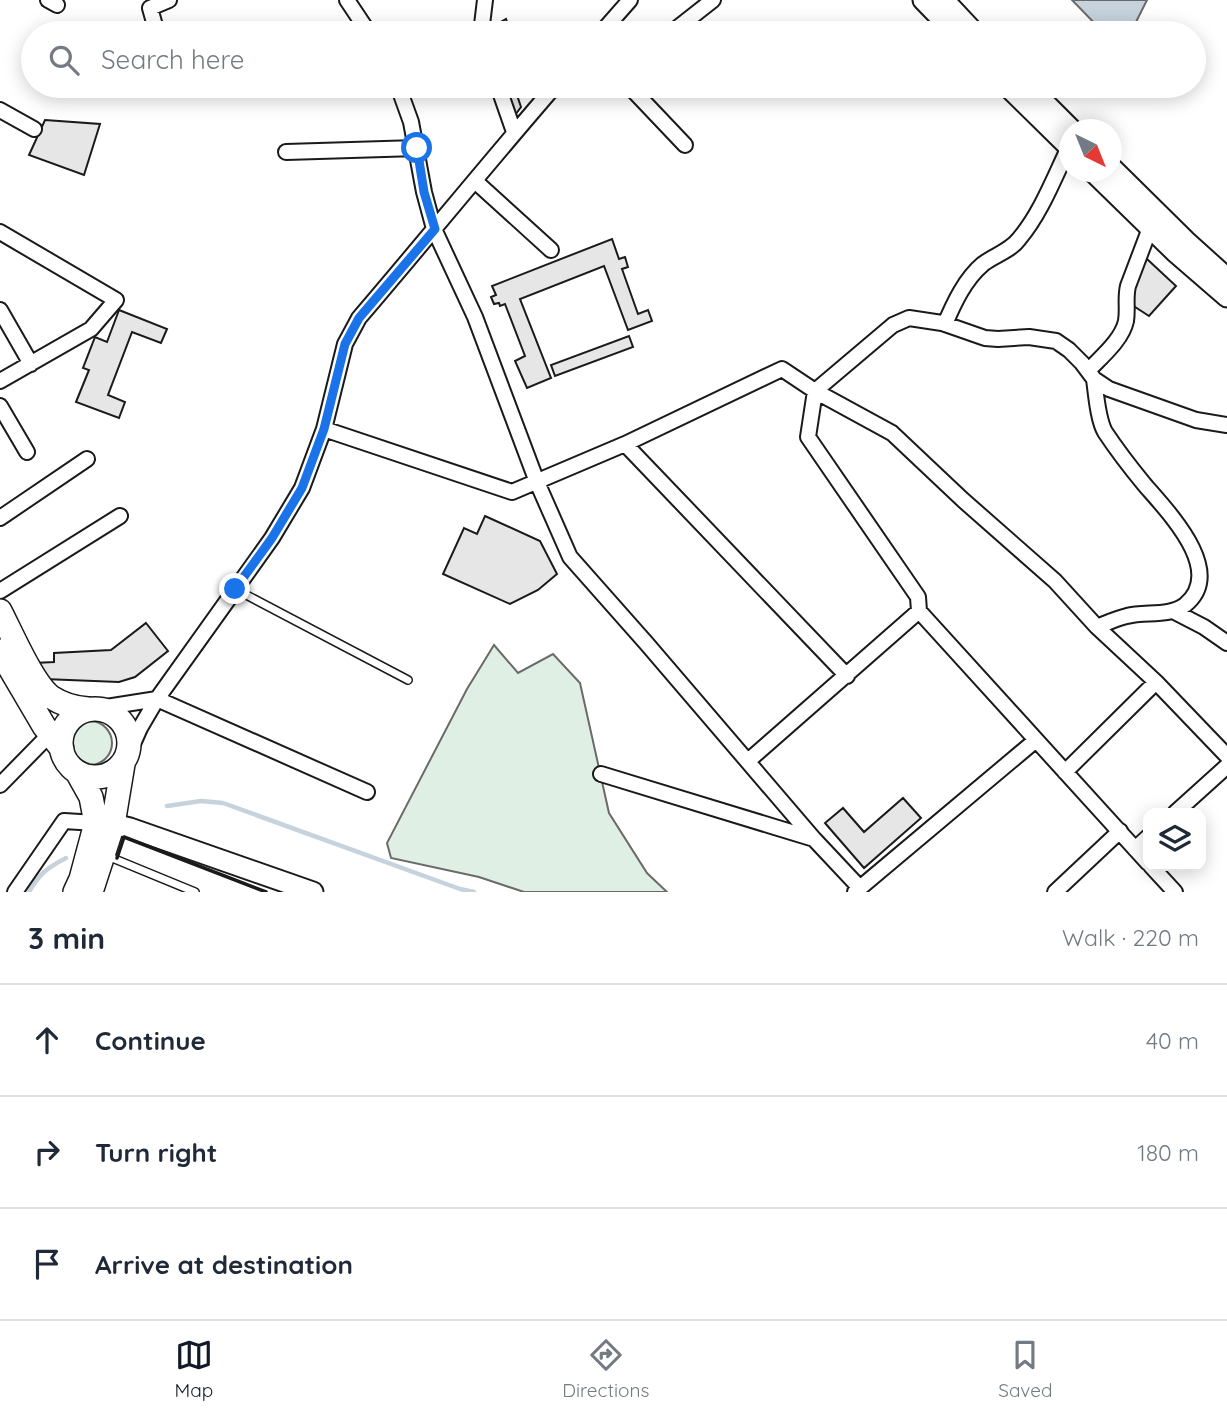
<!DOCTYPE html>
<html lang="en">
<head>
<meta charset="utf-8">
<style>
  :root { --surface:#fff; --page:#f6f6f7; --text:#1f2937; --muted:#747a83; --line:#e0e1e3; --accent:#111827 }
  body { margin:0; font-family:Quicksand,sans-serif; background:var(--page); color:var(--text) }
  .controls { position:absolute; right:21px; bottom:21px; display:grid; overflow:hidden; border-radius:14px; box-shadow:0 4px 18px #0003 }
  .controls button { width:63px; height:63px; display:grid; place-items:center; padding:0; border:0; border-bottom:2px solid var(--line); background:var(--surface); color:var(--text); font:35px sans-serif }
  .compass { position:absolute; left:1059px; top:119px; width:63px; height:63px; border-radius:50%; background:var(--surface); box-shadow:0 4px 18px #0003; rotate:137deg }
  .stop { position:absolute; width:21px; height:21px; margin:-16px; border:5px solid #1a73e8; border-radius:50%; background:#fff }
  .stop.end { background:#1a73e8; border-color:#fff; box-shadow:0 2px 7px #0008 }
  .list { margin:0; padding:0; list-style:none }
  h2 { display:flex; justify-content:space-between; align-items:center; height:91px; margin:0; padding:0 28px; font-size:30px }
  h2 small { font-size:23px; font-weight:400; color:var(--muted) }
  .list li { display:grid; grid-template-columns:46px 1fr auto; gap:21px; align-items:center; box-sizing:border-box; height:112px; padding:0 28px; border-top:2px solid var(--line) }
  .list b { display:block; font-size:26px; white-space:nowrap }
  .list em { font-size:23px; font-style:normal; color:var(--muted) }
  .icon { flex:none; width:38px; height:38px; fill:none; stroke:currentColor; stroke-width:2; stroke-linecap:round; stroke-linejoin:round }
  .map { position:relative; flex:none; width:1227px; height:892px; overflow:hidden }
  .search { position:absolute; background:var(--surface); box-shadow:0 4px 18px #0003; left:21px; right:21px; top:21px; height:77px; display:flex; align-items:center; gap:18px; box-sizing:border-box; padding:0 24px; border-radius:38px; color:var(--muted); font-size:26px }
  .sheet { height:427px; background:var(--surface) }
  nav { display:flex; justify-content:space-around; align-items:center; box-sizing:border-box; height:98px; border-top:2px solid var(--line); background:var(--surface); font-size:19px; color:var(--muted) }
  nav a { display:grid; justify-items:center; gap:4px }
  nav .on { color:var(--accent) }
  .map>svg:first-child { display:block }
  .green { fill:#e0efe3; stroke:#6a6a6a; stroke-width:2 }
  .water { fill:#c6d2dc; stroke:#6a6a6a; stroke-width:2 }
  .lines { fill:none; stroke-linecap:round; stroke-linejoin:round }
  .stream { stroke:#c6d2dc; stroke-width:4.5 }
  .building { fill:#e6e6e6; stroke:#1a1a1a; stroke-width:2 }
  .lane-casing { stroke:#1a1a1a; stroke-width:10 }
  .street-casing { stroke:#1a1a1a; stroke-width:18 }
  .secondary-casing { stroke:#1a1a1a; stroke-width:23 }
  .primary-casing { stroke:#1a1a1a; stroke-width:26 }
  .lane { stroke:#fff; stroke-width:7 }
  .street { stroke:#fff; stroke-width:14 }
  .secondary { stroke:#fff; stroke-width:19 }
  .primary { stroke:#fff; stroke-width:23 }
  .wall { stroke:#1a1a1a; stroke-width:3.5 }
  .route { stroke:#1a73e8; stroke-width:9 }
</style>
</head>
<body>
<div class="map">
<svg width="1227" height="892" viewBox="0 0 1227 892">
  <rect width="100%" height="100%" fill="#fff"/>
  <!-- green -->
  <path class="green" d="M494,645L518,673L553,654L580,683L609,813L647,873L667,892H524L479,877L391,858L387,843L467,689Z
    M68 743a22 22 0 1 1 44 0a22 22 0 1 1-44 0Z"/>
  <!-- water -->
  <path class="water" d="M1072,0H1147L1135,24L1110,33H1104Z"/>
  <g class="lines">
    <!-- stream -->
    <path class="stream" d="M167,806L201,801L223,803L460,889L474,892
      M29,892C39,874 47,868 66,858"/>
  </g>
  <!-- building -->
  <path class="building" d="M506,19L511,33H488L487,30Z
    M504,86H530L531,90L517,95L521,107L515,115Z
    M45,120L100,124L84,175L29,155Z
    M612,239L619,259L625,257L628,267L622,269L638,314L648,310L652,321L628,330L604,266L520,299L551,378L527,388L515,361L525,356L505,304L500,306L499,303L494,304L491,297L496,295L492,286Z
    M1147,259L1176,286L1149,316L1129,303L1130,288Z
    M119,310L167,329L161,343L132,332L108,395L125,402L119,418L76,402L89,370L83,368L95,337L107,342Z
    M629,336L633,347L555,376L551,365Z
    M485,516L540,541L557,574L538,590L510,604L443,574L464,528L477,534Z
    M146,623L168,651L135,677L119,682L44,679L34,663L54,662V653L111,650Z
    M903,798L921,818L864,868L825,823L843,808L864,832Z"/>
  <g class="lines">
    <!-- lane casing -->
    <g class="lane-casing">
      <path id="lane" d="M235,589L408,680
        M105,855L195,892"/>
    </g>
    <!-- street casing -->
    <g class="street-casing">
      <path id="street" d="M48,0L57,5
        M347,0L369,33
        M157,33L150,8L169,0
        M481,33L485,0
        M601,33L630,0
        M671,33L713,0
        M398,86L411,122L424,192L434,229L475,317L537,482L570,557L647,644L814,839L860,888
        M498,86L514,132
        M629,86L685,145
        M0,110L34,129
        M286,152L417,148
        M475,181L551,250
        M0,232L116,300L91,329L0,381
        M0,310L31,364
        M945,324C954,303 965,279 983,264C995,255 1010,251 1019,239C1041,213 1054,178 1069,147
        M1088,371C1101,357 1122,340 1126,321C1128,309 1125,298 1128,286L1150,228
        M1094,379C1096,394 1098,420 1105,432C1117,450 1130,467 1144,484C1167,511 1227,571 1185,605C1169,617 1145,611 1127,616C1117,618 1107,623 1097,627
        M0,406L27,452
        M324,429L512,492L625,444L782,369L815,391L892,433L963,500L1055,581L1097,627L1156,682L1227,756
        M625,444L847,676
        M0,518L87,459
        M0,591L120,516
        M1173,611L1204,627L1227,643
        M100,708L157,699L367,792
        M128,755L140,728L157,699L272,538L302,488L324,429L345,344L359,318C425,241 489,162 555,86
        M748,761L919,611
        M1065,772L1156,682
        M601,774L814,839
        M0,785L50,734L71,718
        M1175,813L1227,766
        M1135,849L1148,837
        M1148,863L919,611L918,597L808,437L815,391L893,325L909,318L942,323L985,338L998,339L1029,337L1056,341L1069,350L1082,363L1094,379L1109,389L1196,420L1227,425
        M1151,866L1175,892
        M15,892L64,821L96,823
        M855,892L1036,740
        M1055,892L1120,831"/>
    </g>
    <!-- secondary casing -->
    <g class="secondary-casing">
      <path id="secondary" d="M923,0L955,33
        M944,0L975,33
        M1007,86L1070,148
        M1028,86L1072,130
        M1112,168L1186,241L1227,278
        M1093,172L1175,252L1227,297
        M113,824L130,828L313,892"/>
    </g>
    <!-- primary casing -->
    <g class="primary-casing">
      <path id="primary" d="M0,611C11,632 33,684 51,697C63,705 74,708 88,709
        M0,651L44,726L62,749
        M61 743a34 34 0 1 1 68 0a34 34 0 1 1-68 0Z
        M75,892L81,879L96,823L91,797L77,772
        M91,892L113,824L123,764"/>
    </g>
    <!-- lane -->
    <use href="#lane" class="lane"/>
    <!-- street -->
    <use href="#street" class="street"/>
    <!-- secondary -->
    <use href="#secondary" class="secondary"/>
    <!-- primary -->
    <use href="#primary" class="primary"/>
    <!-- wall -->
    <path class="wall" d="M117,858L124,837L266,892"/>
  </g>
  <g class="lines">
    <!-- route -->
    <path class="route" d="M235,589L272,538L302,488L324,429L345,344L359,318L435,229L424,192L417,148"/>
  </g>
</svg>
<div class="controls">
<button><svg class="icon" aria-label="layers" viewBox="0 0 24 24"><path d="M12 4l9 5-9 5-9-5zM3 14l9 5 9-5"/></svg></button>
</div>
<svg class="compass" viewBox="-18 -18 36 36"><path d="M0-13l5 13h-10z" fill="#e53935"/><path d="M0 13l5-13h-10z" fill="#747a83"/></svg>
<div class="stop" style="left:417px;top:148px"></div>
<div class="stop end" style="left:235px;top:589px"></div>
<div class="search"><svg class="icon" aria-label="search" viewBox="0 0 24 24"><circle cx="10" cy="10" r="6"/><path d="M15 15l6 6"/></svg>Search here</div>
</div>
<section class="sheet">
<h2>3 min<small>Walk · 220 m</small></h2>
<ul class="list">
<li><svg class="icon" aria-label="ahead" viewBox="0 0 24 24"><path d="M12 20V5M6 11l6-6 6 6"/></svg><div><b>Continue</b></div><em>40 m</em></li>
<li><svg class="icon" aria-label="right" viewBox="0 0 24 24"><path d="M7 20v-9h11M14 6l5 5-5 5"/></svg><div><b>Turn right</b></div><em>180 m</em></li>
<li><svg class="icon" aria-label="arrive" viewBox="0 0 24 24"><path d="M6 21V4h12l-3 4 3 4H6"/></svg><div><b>Arrive at destination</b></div></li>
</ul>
</section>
<nav>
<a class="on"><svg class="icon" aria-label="map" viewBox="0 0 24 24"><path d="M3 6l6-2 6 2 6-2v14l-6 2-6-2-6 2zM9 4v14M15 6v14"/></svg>Map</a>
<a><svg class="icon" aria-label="directions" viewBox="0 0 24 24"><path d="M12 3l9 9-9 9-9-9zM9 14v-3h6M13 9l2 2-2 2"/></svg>Directions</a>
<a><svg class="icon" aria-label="saved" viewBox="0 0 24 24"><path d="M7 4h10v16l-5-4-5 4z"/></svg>Saved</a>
</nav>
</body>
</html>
